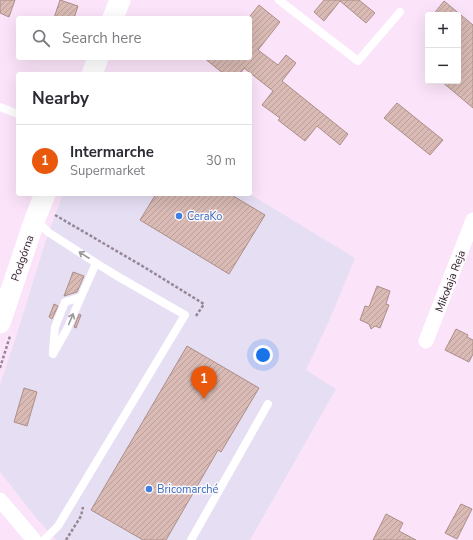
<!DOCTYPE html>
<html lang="en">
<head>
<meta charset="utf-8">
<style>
  :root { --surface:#fff; --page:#f7f7f7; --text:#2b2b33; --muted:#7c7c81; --line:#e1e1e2; --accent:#ea580c }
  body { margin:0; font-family:"Nunito Sans",sans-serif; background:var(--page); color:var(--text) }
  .controls { position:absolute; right:12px; top:12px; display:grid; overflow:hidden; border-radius:4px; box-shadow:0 4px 16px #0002 }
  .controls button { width:36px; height:36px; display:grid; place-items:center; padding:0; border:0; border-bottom:1px solid var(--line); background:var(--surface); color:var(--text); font:20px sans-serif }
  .you { position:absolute; left:263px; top:355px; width:14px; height:14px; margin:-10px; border:3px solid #fff; border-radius:50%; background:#1a73e8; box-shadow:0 0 0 6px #1a73e833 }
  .badge { display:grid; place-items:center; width:26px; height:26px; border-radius:50%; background:var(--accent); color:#fff; font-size:13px; font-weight:700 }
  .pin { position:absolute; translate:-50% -33px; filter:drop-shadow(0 1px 2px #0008) }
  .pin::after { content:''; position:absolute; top:21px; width:14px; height:12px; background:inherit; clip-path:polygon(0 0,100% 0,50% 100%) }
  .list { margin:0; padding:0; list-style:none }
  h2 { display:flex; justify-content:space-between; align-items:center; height:52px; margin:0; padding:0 16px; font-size:17px }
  h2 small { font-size:13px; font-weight:400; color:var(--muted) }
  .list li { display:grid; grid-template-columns:26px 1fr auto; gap:12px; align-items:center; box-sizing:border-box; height:72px; padding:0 16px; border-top:1px solid var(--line) }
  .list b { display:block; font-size:15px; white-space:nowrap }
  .list p { margin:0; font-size:13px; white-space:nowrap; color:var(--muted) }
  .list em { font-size:13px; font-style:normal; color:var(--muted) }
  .icon { flex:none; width:22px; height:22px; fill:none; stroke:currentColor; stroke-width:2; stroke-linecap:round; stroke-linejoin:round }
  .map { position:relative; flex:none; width:473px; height:540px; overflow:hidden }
  .search { position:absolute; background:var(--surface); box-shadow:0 4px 16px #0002; left:16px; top:16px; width:236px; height:44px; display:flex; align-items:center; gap:10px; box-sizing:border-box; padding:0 14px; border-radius:4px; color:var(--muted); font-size:15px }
  .panel { position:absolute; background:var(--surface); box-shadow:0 4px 16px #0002; left:16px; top:72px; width:236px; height:124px; border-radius:4px }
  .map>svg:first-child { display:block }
  .commercial { fill:#e6dff4 }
  .building { fill:url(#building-hatch); stroke:#ac8e89 }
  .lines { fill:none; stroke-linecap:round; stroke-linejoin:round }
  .path { stroke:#978795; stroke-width:2.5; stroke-dasharray:3 2; stroke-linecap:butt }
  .lane { stroke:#fff; stroke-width:8 }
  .street { stroke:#fff; stroke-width:15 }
  .secondary { stroke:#fff; stroke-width:21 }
  .oneway { stroke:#9c999c }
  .shop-dot { fill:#3f7fe0; stroke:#fdf8fc; stroke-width:1.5 }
  .labels { text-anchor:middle; stroke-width:3; stroke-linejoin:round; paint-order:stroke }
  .shop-label { font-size:11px; fill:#366cbe; stroke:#fdf8fc; text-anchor:start }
  .street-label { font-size:11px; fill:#241c23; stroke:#fdf8fc }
</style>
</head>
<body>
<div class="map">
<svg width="473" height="540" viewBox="0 0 473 540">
  <defs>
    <pattern id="building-hatch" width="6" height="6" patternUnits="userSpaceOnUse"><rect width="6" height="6" fill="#d9bab4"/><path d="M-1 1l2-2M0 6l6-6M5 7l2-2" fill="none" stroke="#ba9f9a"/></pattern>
  </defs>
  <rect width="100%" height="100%" fill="#fbe4f9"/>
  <!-- commercial -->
  <path class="commercial" d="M63,194H250L355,258L330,319L306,370L336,389L250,540H56L37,519L0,472V384L15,340L46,240Z"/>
  <!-- building -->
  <path class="building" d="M0,0H15L9,17L0,13Z
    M60,0L78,6L74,18H54Z
    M324,0H359L375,13L366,23L340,1L324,21L314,12Z
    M444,1L473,25V108L441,81H458V15H433Z
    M259,5L280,22L258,50L278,65L286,55L296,63L282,81L348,134L340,145L317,126L305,141L278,120L280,118L262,105L273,91L244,68L240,74H224L204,58H250V16Z
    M397,103L443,140L430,155L384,118Z
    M156,194H230L265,215L229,274L140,220Z
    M73,272L84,276L77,292L64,296Z
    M377,286L390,291L386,304L389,305L380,328L375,326L371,329L369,324L360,320L365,306L369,307Z
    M54,304L58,306L52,319L49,317Z
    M79,314L81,315L76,328L74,327Z
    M456,329L468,335L467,337L473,340V354L469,362L445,350Z
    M187,346L259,388L221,452L218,450L166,540H143L91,510Z
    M24,388L37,392L27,426L14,422Z
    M461,504L472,509L457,539L445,533Z
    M386,514L403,523L399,531L416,540H373Z"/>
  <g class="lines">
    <!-- path -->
    <path class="path" d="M55,215L144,267L204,304L196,316
      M0,368L10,336
      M66,540L81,516L83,507"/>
    <!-- lane -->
    <path class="lane" d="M279,0L358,61L400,12
      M0,107L18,114
      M36,220L48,232L96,263L117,276L185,315L58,526L44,540
      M53,351L55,327L65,302L81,297
      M53,354L67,329L96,263
      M191,540L268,404"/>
    <!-- street -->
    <path class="street" d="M426,341L473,220
      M0,500L34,540"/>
    <!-- secondary -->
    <path class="secondary" d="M113,18L120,0
      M92,74L98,58
      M0,323L35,219L45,194"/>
  </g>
  <!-- one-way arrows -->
  <defs><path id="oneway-shaft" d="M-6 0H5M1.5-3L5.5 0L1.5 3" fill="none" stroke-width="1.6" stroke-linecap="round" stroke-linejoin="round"/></defs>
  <g class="oneway">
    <use href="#oneway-shaft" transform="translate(84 255) rotate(-147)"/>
    <use href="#oneway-shaft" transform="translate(71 319) rotate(-67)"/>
  </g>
  <!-- markers -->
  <g class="shop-dot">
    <circle cx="179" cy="216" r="4"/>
    <circle cx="149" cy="489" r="4"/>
  </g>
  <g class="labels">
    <!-- shop labels -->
    <g class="shop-label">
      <text x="187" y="220">CeraKo</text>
      <text x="157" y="493">Bricomarché</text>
    </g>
    <!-- street labels -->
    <g class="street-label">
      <text transform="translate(22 258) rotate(-71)" y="4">Podgórna</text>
      <text transform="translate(450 281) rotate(-69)" y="4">Mikołaja Reja</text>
    </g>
  </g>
</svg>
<div class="controls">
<button>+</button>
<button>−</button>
</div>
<div class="you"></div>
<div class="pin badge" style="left:204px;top:399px">1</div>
<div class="search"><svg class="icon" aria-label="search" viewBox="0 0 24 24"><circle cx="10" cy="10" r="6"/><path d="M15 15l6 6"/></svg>Search here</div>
<section class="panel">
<h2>Nearby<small></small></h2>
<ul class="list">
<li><span class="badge">1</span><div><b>Intermarche</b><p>Supermarket</p></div><em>30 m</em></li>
</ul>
</section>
</div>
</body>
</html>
